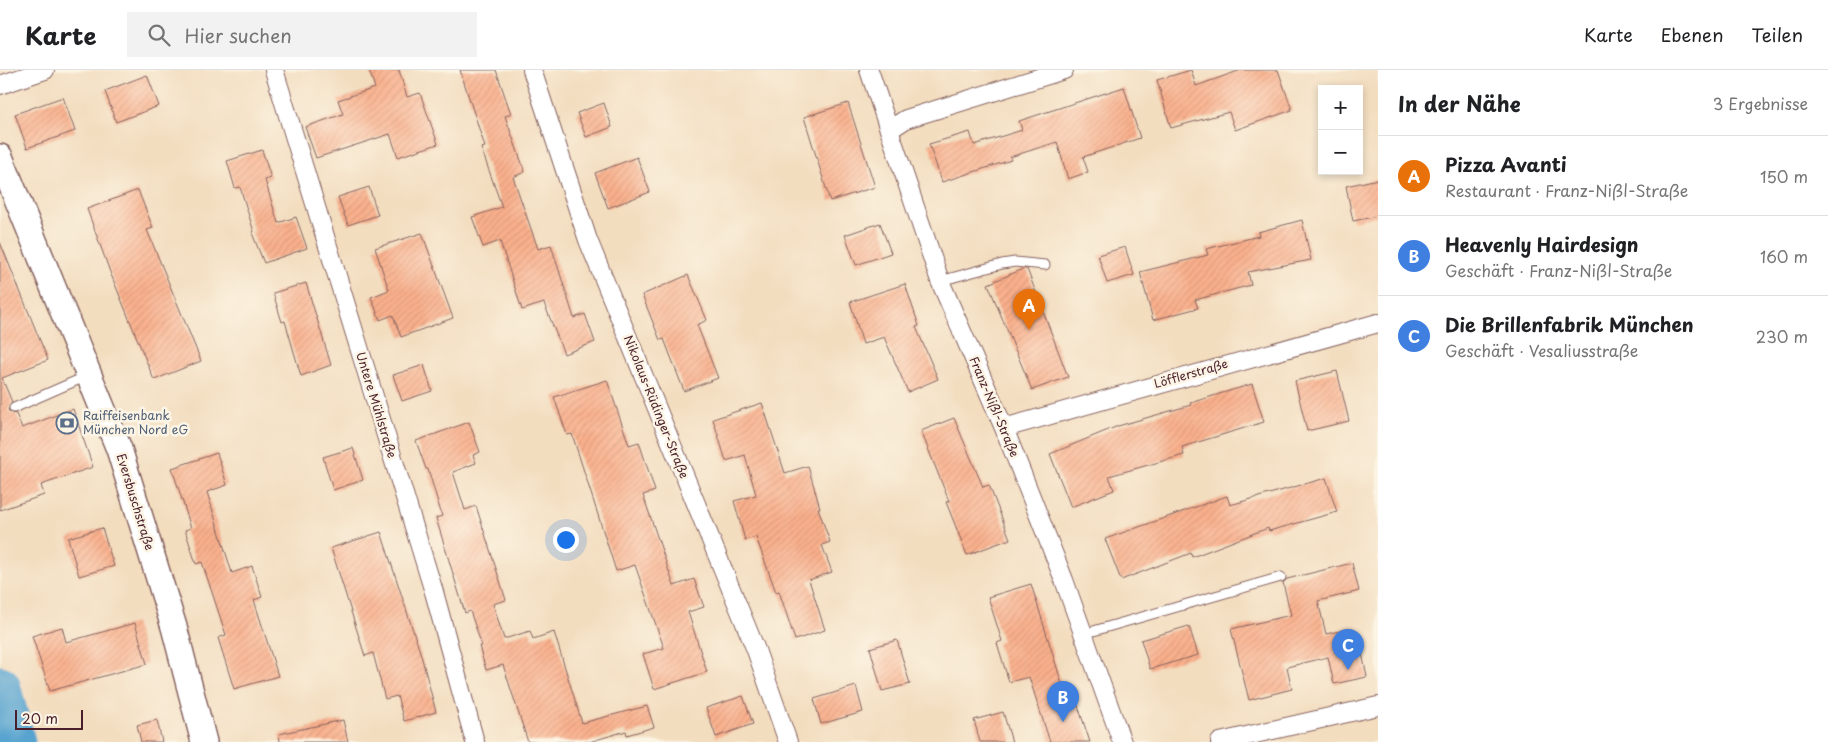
<!DOCTYPE html>
<html lang="de">
<head>
<meta charset="utf-8">
<style>
  :root { --surface:#fff; --page:#f2f2f2; --text:#202124; --muted:#757577; --line:#e0e0e0; --accent:#0f766e }
  body { margin:0; font-family:"Playpen Sans",sans-serif; background:var(--page); color:var(--text) }
  .controls { position:absolute; right:15px; top:15px; display:grid; overflow:hidden; border-radius:0px; box-shadow:0 2px 8px #0003 }
  .controls button { width:45px; height:45px; display:grid; place-items:center; padding:0; border:0; border-bottom:1px solid var(--line); background:var(--surface); color:var(--text); font:25px sans-serif }
  .scale { position:absolute; left:15px; bottom:12px; width:68px; box-sizing:border-box; padding-left:5px; border:2px solid #4a1f2b; border-top:0; font-size:14px; line-height:18px; white-space:nowrap; color:#4a1f2b; -webkit-text-stroke:4px #fcf5e5; paint-order:stroke }
  .you { position:absolute; left:565px; top:469px; width:18px; height:18px; margin:-12px; border:4px solid #fff; border-radius:50%; background:#1a73e8; box-shadow:0 0 0 8px #1a73e833 }
  .badge { display:grid; place-items:center; width:32px; height:32px; border-radius:50%; background:var(--accent); color:#fff; font-size:16px; font-weight:700 }
  .pin { position:absolute; translate:-50% -41px; filter:drop-shadow(0 1px 2px #0008) }
  .pin::after { content:''; position:absolute; top:26px; width:18px; height:15px; background:inherit; clip-path:polygon(0 0,100% 0,50% 100%) }
  .list { margin:0; padding:0; list-style:none }
  h2 { display:flex; justify-content:space-between; align-items:center; height:65px; margin:0; padding:0 20px; font-size:21px }
  h2 small { font-size:16px; font-weight:400; color:var(--muted) }
  .list li { display:grid; grid-template-columns:32px 1fr auto; gap:15px; align-items:center; box-sizing:border-box; height:80px; padding:0 20px; border-top:1px solid var(--line) }
  .list b { display:block; font-size:19px; white-space:nowrap }
  .list p { margin:0; font-size:16px; white-space:nowrap; color:var(--muted) }
  .list em { font-size:16px; font-style:normal; color:var(--muted) }
  .icon { flex:none; width:28px; height:28px; fill:none; stroke:currentColor; stroke-width:2; stroke-linecap:round; stroke-linejoin:round }
  .map { position:relative; flex:none; width:1378px; height:672px; overflow:hidden }
  header { display:flex; align-items:center; gap:30px; box-sizing:border-box; height:70px; padding:0 25px; background:var(--surface); border-bottom:1px solid var(--line) }
  header strong { font-size:24px }
  nav { display:flex; gap:28px; margin-inline-start:auto; font-size:18px }
  .search { width:350px; height:45px; background:var(--page); display:flex; align-items:center; gap:12px; box-sizing:border-box; padding:0 18px; border-radius:0px; color:var(--muted); font-size:19px }
  main { display:flex }
  aside { flex:1; background:var(--surface) }
  .map>svg:first-child { display:block }
  .lines { fill:none; stroke-linecap:round; stroke-linejoin:round }
  .river { stroke:#58a4d0; stroke-width:41 }
  .building { fill:url(#building-hatch) }
  .lane-casing { stroke:#85625f; stroke-width:11 }
  .street-casing { stroke:#85625f; stroke-width:20 }
  .secondary-casing { stroke:#85625f; stroke-width:28 }
  .lane { stroke:#fff; stroke-width:9 }
  .street { stroke:#fff; stroke-width:18 }
  .secondary { stroke:#fff; stroke-width:25 }
  .labels { text-anchor:middle; stroke-width:5; stroke-linejoin:round; paint-order:stroke }
  .street-label { font-size:12px; fill:#4a1f2b; stroke:#fcf5e5 }
  .service-label { font-size:12px; fill:#4e5e75; stroke:#fcf5e5; text-anchor:start }
</style>
</head>
<body>
<header>
<strong>Karte</strong>
<div class="search"><svg class="icon" aria-label="search" viewBox="0 0 24 24"><circle cx="10" cy="10" r="6"/><path d="M15 15l6 6"/></svg>Hier suchen</div>
<nav><a>Karte</a><a>Ebenen</a><a>Teilen</a></nav>
</header>
<main>
<div class="map">
<svg width="1378" height="672" viewBox="0 0 1378 672">
  <defs>
    <pattern id="building-hatch" width="6" height="6" patternUnits="userSpaceOnUse" patternTransform="scale(1.25)"><rect width="6" height="6" fill="#fab08c"/><path d="M-1 1l2-2M0 6l6-6M5 7l2-2" fill="none" stroke="#d89779"/></pattern>
  </defs>
  <rect width="100%" height="100%" fill="#fcf5e5"/>
  <filter id="ink" filterUnits="userSpaceOnUse"><feTurbulence type="fractalNoise" baseFrequency=".02" numOctaves="2"/><feDisplacementMap in="SourceGraphic" scale="10" xChannelSelector="R" yChannelSelector="G"/><feConvolveMatrix kernelMatrix="1 2 1 2 8 2 1 2 1" color-interpolation-filters="sRGB"/></filter>
  <filter id="wash" filterUnits="userSpaceOnUse"><feTurbulence type="fractalNoise" baseFrequency=".0096" numOctaves="4" result="noise"/><feDisplacementMap in="SourceGraphic" scale="20" xChannelSelector="R" yChannelSelector="G"/><feGaussianBlur stdDeviation="1.12" result="paint"/><feColorMatrix in="noise" values="0 0 0 0 0 0 0 0 0 0 0 0 0 0 0 0 0 1.4 0 .05"/><feComposite in="paint" operator="in"/></filter>
  <g filter="url(#wash)">
    <rect width="100%" height="100%" fill="#f3ddbf"/>
    <g class="lines">
      <!-- river -->
      <path class="river" d="M0,616L15,672"/>
    </g>
    <g id="blocks">
      <!-- building -->
      <path class="building" d="M369,0H399L407,27L420,23L438,74L398,87L390,64L316,88L305,57L343,44L338,30L375,18Z
        M460,0H496L511,44L505,46L525,102L513,107L538,179L551,175L574,248L585,244L595,272L564,284L544,233L522,240L500,171L483,177L472,147L502,137L481,78L485,77Z
        M1191,0L1196,16L1241,0H1278L1292,40L1235,60L1229,42L1171,58L1157,10Z
        M147,5L159,36L116,52L105,21Z
        M1124,17L1140,68L1083,87L1088,102L1068,109L1057,72L1010,87L1011,90L942,112L929,74L970,62L974,75L1022,60L1019,51Z
        M63,27L75,61L27,78L15,44Z
        M604,33L612,57L586,67L577,43Z
        M848,33L875,117L830,131L804,47Z
        M262,80L271,108L265,110L278,153L296,147L307,178L264,193L252,163L254,162L240,117L235,118L227,91Z
        M637,87L650,122L608,138L595,103Z
        M1378,109V146L1353,151L1346,116Z
        M369,117L378,145L348,155L338,127Z
        M138,120L153,158L147,160L201,291L154,310L110,202L87,139Z
        M1302,150L1311,190L1248,202L1251,215L1195,230L1198,238L1153,250L1140,202L1208,185L1206,179L1259,166L1258,162Z
        M880,153L891,183L856,195L845,165Z
        M422,163L453,248L401,267L393,245L380,250L371,227L389,220L375,178Z
        M0,172L48,290L2,308L12,332L8,340L11,343L16,344L22,358L73,339L93,397L41,415L44,425L0,440Z
        M1125,177L1134,205L1107,213L1098,185Z
        M1023,199H1027L1068,307L1032,320L988,214Z
        M688,205L707,250L697,255L718,308L684,321L664,269L660,270L642,225Z
        M306,213L331,295L301,306L285,251L282,252L273,223Z
        M905,214L919,256L916,257L938,309L908,322L884,267L863,274L850,232Z
        M424,295L432,321L402,331L393,305Z
        M1337,301L1349,351L1307,361L1295,311Z
        M607,310L629,375L639,372L655,421L643,425L674,516L694,509L704,537L688,542L707,602L654,619L643,584L664,578L635,495L616,501L572,364L567,365L554,327Z
        M1252,314L1264,352L1182,377L1184,385L1109,406L1114,420L1071,437L1050,384L1118,356L1191,335L1190,333Z
        M762,333L785,403L808,396L820,438H818L830,472L822,475L832,502L809,510L825,560L795,570L779,521L776,522L756,467L745,470L734,431L756,425L745,385L726,391L713,349Z
        M954,348L983,417L989,415L1010,469L967,485L946,432L949,431L921,361Z
        M469,352L480,382L473,385L476,393L453,402L465,440L476,436L506,530L493,534L504,569L530,561L533,569L554,562L582,653L647,636L654,657L627,665L626,661L589,672H528L503,595L486,600L479,576H482L470,541L465,543L436,448L442,446L428,399H426L416,371Z
        M353,378L363,410L333,420L323,387Z
        M217,383L227,415L207,422L232,503L252,496L262,527L254,530L278,606L234,619L218,568L226,565L202,492L196,494L185,460L191,458L172,398Z
        M1326,408L1337,442L1269,461L1268,458L1192,487L1191,483L1121,510L1105,469L1227,426L1230,435Z
        M102,458L114,496L79,506L68,468Z
        M381,462L421,585L436,642L404,651L397,626L385,629L373,583L365,586L331,478Z
        M1352,493L1359,521L1318,531L1326,564L1353,558L1358,578H1361L1367,607L1334,614L1328,587L1287,597L1292,619L1249,630L1231,559L1291,545L1283,513L1287,509Z
        M1031,514L1066,627L1074,624L1090,672H1050L1029,607L1009,612L997,573L1002,571L988,527Z
        M135,553L147,594L50,621L32,566L62,557L66,572Z
        M1189,556L1198,585L1150,599L1141,570Z
        M897,570L910,614L882,621L870,578Z
        M856,616L863,642L821,654L814,629Z
        M743,626L753,654L716,667L706,638Z
        M1003,642L1012,672H980L974,650Z
        M157,650L162,672H141L137,655Z
        M343,650L348,672H280L279,664Z"/>
    </g>
  </g>
  <g filter="url(#ink)">
    <use href="#blocks" fill-opacity="0" stroke="#85625f" stroke-width="1"/>
    <g class="lines">
      <!-- lane casing -->
      <g class="lane-casing">
        <path id="lane" d="M940,211L1002,194L1015,192L1045,195
          M14,338L87,306
          M1083,564L1281,507"/>
      </g>
      <!-- street casing -->
      <g class="street-casing">
        <path id="street" d="M274,0L434,522L475,672
          M532,0L588,170L756,580L788,672
          M869,0L940,211L1004,358L1064,510L1122,672
          M0,15L45,0
          M889,60L906,49L1064,0
          M1004,358L1378,253
          M1220,672L1378,636"/>
      </g>
      <!-- secondary casing -->
      <g class="secondary-casing">
        <path id="secondary" d="M0,87L119,379L174,557L204,672"/>
      </g>
      <!-- lane -->
      <use href="#lane" class="lane"/>
      <!-- street -->
      <use href="#street" class="street"/>
      <!-- secondary -->
      <use href="#secondary" class="secondary"/>
    </g>
  </g>
  <!-- icons -->
  <defs>
    <g id="bank-ring" transform="scale(1.125)"><circle r="9.5" fill="#fcf5e5" stroke="#5c6f8a" stroke-width="1.5"/><path d="M-6-4H6V4H-6ZM0-2.3a2.3 2.3 0 1 0 0 4.6a2.3 2.3 0 1 0 0-4.6Z" fill="#5c6f8a"/></g>
  </defs>
  <g fill-rule="evenodd">
    <use href="#bank-ring" x="67" y="353"/>
  </g>
  <g class="labels">
    <!-- street labels -->
    <g class="street-label">
      <text transform="translate(1191 304) rotate(-16)" y="4">Löfflerstraße</text>
      <text transform="translate(376 335) rotate(73)" y="4">Untere Mühlstraße</text>
      <text transform="translate(656 337) rotate(68)" y="4">Nikolaus-Rüdinger-Straße</text>
      <text transform="translate(994 337) rotate(67)" y="4">Franz-Nißl-Straße</text>
      <text transform="translate(135 432) rotate(73)" y="4">Eversbuschstraße</text>
    </g>
    <!-- service labels -->
    <g class="service-label">
      <text x="83" y="350">Raiffeisenbank<tspan x="83" dy="14">München Nord eG</tspan></text>
    </g>
  </g>
</svg>
<div class="controls">
<button>+</button>
<button>−</button>
</div>
<div class="scale">20 m</div>
<div class="you"></div>
<div class="pin badge" style="left:1029px;top:260px;background:#e8710a">A</div>
<div class="pin badge" style="left:1063px;top:652px;background:#3f7fe0">B</div>
<div class="pin badge" style="left:1348px;top:600px;background:#3f7fe0">C</div>
</div>
<aside>
<h2>In der Nähe<small>3 Ergebnisse</small></h2>
<ul class="list">
<li><span class="badge" style="background:#e8710a">A</span><div><b>Pizza Avanti</b><p>Restaurant · Franz-Nißl-Straße</p></div><em>150 m</em></li>
<li><span class="badge" style="background:#3f7fe0">B</span><div><b>Heavenly Hairdesign</b><p>Geschäft · Franz-Nißl-Straße</p></div><em>160 m</em></li>
<li><span class="badge" style="background:#3f7fe0">C</span><div><b>Die Brillenfabrik München</b><p>Geschäft · Vesaliusstraße</p></div><em>230 m</em></li>
</ul>
</aside>
</main>
</body>
</html>
